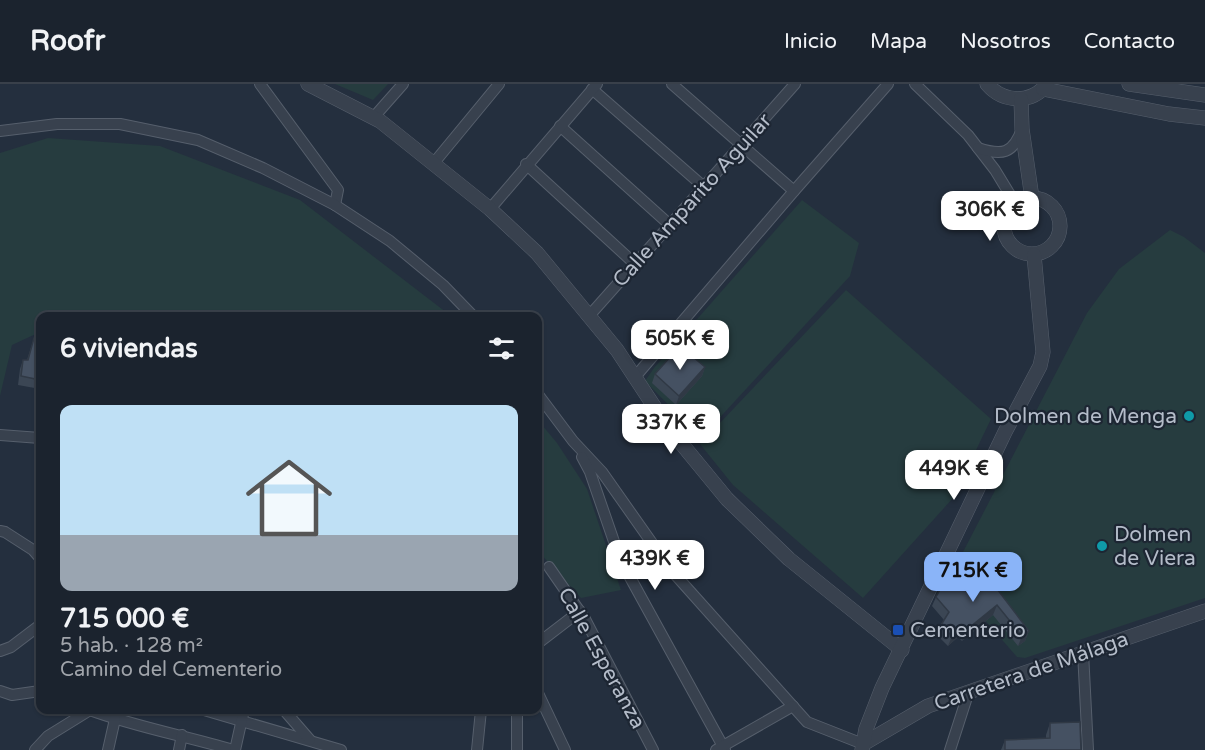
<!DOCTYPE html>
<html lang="es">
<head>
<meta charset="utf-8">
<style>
  :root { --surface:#1b232e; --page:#242b36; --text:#f1f3f6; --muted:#a0a4aa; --line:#39404a; --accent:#8ab4f8 }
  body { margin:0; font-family:"Varela Round",sans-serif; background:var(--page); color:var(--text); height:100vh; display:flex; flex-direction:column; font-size:22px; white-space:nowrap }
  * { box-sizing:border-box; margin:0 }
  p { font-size:20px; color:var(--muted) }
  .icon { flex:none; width:33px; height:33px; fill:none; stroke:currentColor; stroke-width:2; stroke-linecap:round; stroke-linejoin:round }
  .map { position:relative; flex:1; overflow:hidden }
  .details { position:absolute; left:36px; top:228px; width:506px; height:402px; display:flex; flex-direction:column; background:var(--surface); border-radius:12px; box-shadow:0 2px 4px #0004,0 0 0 2px var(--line) }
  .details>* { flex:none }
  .price { position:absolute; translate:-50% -51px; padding:0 14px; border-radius:12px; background:#fff; color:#222; font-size:20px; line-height:39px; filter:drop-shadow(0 2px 3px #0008) }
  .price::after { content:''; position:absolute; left:50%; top:36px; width:18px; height:14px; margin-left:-9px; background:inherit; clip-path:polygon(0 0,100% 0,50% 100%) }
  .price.active { background:var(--accent); color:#111 }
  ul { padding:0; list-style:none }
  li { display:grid; align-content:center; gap:12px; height:318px; padding:0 24px }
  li+li { border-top:2px solid var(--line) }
  li span { display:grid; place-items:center; height:186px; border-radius:12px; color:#555 }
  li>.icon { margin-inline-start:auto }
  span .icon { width:108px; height:108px; fill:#fffc; stroke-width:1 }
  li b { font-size:26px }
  h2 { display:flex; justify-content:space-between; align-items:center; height:72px; padding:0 24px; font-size:26px }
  header { display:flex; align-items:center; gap:36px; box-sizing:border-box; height:84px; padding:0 30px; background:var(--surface); border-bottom:2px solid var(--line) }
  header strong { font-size:28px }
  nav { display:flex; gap:33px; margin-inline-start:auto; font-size:21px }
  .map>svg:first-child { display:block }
  .green { fill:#263c3f }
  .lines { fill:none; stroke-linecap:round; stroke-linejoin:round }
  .minor-casing { stroke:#565f6c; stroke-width:12 }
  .tertiary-casing { stroke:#565f6c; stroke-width:15 }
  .minor { stroke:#38414e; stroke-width:10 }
  .tertiary { stroke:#38414e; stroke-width:14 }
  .wall { fill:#3b4654 }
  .shaded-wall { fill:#303945 }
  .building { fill:#455162; stroke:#303945; stroke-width:1.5 }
  .culture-dot { fill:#0f9aa8; stroke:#1d2633; stroke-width:2 }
  .transit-dot { fill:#1a4fb4; stroke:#1d2633; stroke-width:2 }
  .labels { text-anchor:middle; stroke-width:4.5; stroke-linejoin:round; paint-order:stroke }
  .street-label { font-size:21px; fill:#b4bcc9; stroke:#1d2633 }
  .poi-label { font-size:21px; fill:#b4bcc9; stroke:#1d2633; text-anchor:start }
</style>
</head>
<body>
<header>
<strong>Roofr</strong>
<nav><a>Inicio</a><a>Mapa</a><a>Nosotros</a><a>Contacto</a></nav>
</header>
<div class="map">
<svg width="1205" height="666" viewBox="0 0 1205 666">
  <rect width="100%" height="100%" fill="#242f3e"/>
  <!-- green -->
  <g class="green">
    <path d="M335 0H388L373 16Z"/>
    <path d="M48 54 160 62 300 116 451 232H40V248L12 261 0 312V69Z"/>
    <path d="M802 116 859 159 850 192 701 354 645 297 654 284Z"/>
    <path d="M1170 146 1184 153 1205 169V514L1025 574 1017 573 949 495 1087 229 1119 185Z"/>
    <path d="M846 206 991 335 953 414 863 514 733 401 700 360Z"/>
    <path d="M537 335 557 359 587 405 621 506 581 514 537 466Z"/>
  </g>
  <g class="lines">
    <!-- minor casing -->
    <g class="minor-casing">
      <g id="minor">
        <path d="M260 0 338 106 335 121"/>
        <path d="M672 0 794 107"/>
        <path d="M915 0 968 51 995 86 1015 119"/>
        <path d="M592 5 704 103"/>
        <path d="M373 34 403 0"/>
        <path d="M560 42 670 141"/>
        <path d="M0 47 57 40H120L198 56 263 84 335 121 390 157 443 201 473 232"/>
        <path d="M978 64C1002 72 1013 70 1022 45"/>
        <path d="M433 80 499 0"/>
        <path d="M526 80 635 180"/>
        <path d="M490 125 597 0"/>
        <path d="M589 232 795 0"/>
        <path d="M635 293 794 107 888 0"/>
        <path d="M537 309 573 357 602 388 671 486 807 638 863 660"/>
        <path d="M0 351 40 354"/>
        <path d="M582 373 590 388 620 475 725 666"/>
        <path d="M0 447 5 448 33 466 40 474"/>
        <path d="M549 483 585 535 653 666"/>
        <path d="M537 560 580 527"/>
        <path d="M0 567 11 563 40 541"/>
        <path d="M1083 568 1088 666"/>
        <path d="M0 607 12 611 40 607"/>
        <path d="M537 607 565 666"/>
        <path d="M90 626C136 643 186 652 233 666"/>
        <path d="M204 626 341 666"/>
        <path d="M284 626 310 656"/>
        <path d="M517 626V666"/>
        <path d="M35 666 48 652 90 626"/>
        <path d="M108 666 115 635"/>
        <path d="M179 666 182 651"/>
        <path d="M235 666 244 626"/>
        <path d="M477 666 481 626"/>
        <path d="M716 666 793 622"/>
        <path d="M950 666 969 607"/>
      </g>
    </g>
    <!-- tertiary casing -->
    <g class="tertiary-casing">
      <g id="tertiary">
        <path d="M308 0 380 37 490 125 537 169 617 266 667 342 727 415 789 475 902 566"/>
        <path d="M987 0C1003 19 1032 20 1047 0"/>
        <path d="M1129 0 1205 11"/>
        <path d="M1043 5 1169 30 1205 34"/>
        <path d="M1021 15 1022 45 1032 114"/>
        <circle cx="1032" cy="142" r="28"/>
        <path d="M863 660 928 622 1205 527"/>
        <path d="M862 666 866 645 882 604 1005 348 1040 282 1043 268 1034 171"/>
      </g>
    </g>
    <!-- minor -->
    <use href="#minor" class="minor"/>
    <!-- tertiary -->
    <use href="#tertiary" class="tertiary"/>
  </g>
  <!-- wall -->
  <g class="wall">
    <path d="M34 254H40V305L18 301 20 285 23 276H27Z"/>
    <path d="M705 283 702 292 676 321 652 299 655 290Z"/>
    <path d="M989 499 1029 547 1025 557 1018 562 993 531 962 557 958 553 948 562 937 551 941 541 944 536 932 522 936 513 963 501Z"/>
    <path d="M1050 639 1081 666H1001L1005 656 1046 655V651Z"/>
  </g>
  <!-- shaded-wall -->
  <g class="shaded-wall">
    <path d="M705 283 702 292 676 321 679 312Z"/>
    <path d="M997 521 993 531 962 557 965 547Z"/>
    <path d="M962 543 958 553 948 562 952 552Z"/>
    <path d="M1029 547 1025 557 1018 562 1022 552Z"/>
  </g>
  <!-- building -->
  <g class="building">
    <path d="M34 254H40V296L21 292 23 276H28Z"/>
    <path d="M680 262 705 283 679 312 655 290Z"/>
    <path d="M951 486 963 501 980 487 989 499 991 497 1029 547 1022 552 997 521 965 547 962 543 952 552 941 541 949 528 936 513Z"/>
    <path d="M1080 638 1081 666H1005V656L1050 654V639Z"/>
  </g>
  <!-- markers -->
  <g class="culture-dot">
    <circle cx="1189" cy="332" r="6"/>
    <circle cx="1102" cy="462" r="6"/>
  </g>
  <rect class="transit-dot" x="892" y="540" width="12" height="12" rx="3"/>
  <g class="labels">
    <!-- street labels -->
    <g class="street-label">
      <text transform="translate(692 116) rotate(-48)" y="7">Calle Amparito Aguilar</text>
      <text transform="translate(602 574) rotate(61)" y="7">Calle Esperanza</text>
      <text transform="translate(1031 587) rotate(-19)" y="7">Carretera de Málaga</text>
    </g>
    <!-- poi labels -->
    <g class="poi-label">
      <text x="1177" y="339" text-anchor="end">Dolmen de Menga</text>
      <text x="1114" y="457">Dolmen<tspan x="1114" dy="24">de Viera</tspan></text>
      <text x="910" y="553">Cementerio</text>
    </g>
  </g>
</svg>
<b class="price" style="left:990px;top:158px">306K €</b>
<b class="price" style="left:680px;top:287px">505K €</b>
<b class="price" style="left:671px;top:371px">337K €</b>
<b class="price" style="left:954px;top:417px">449K €</b>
<b class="price" style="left:655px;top:507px">439K €</b>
<b class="price active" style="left:973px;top:519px">715K €</b>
<section class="details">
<h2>6 viviendas<svg class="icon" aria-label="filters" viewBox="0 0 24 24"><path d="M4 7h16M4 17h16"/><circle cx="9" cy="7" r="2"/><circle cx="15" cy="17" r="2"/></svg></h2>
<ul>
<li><span style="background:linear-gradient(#bfe0f5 70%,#9aa5b1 0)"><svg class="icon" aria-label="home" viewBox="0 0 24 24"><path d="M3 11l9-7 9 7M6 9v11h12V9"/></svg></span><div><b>715 000 €</b><p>5 hab. · 128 m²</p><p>Camino del Cementerio</p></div></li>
</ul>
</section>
</div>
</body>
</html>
